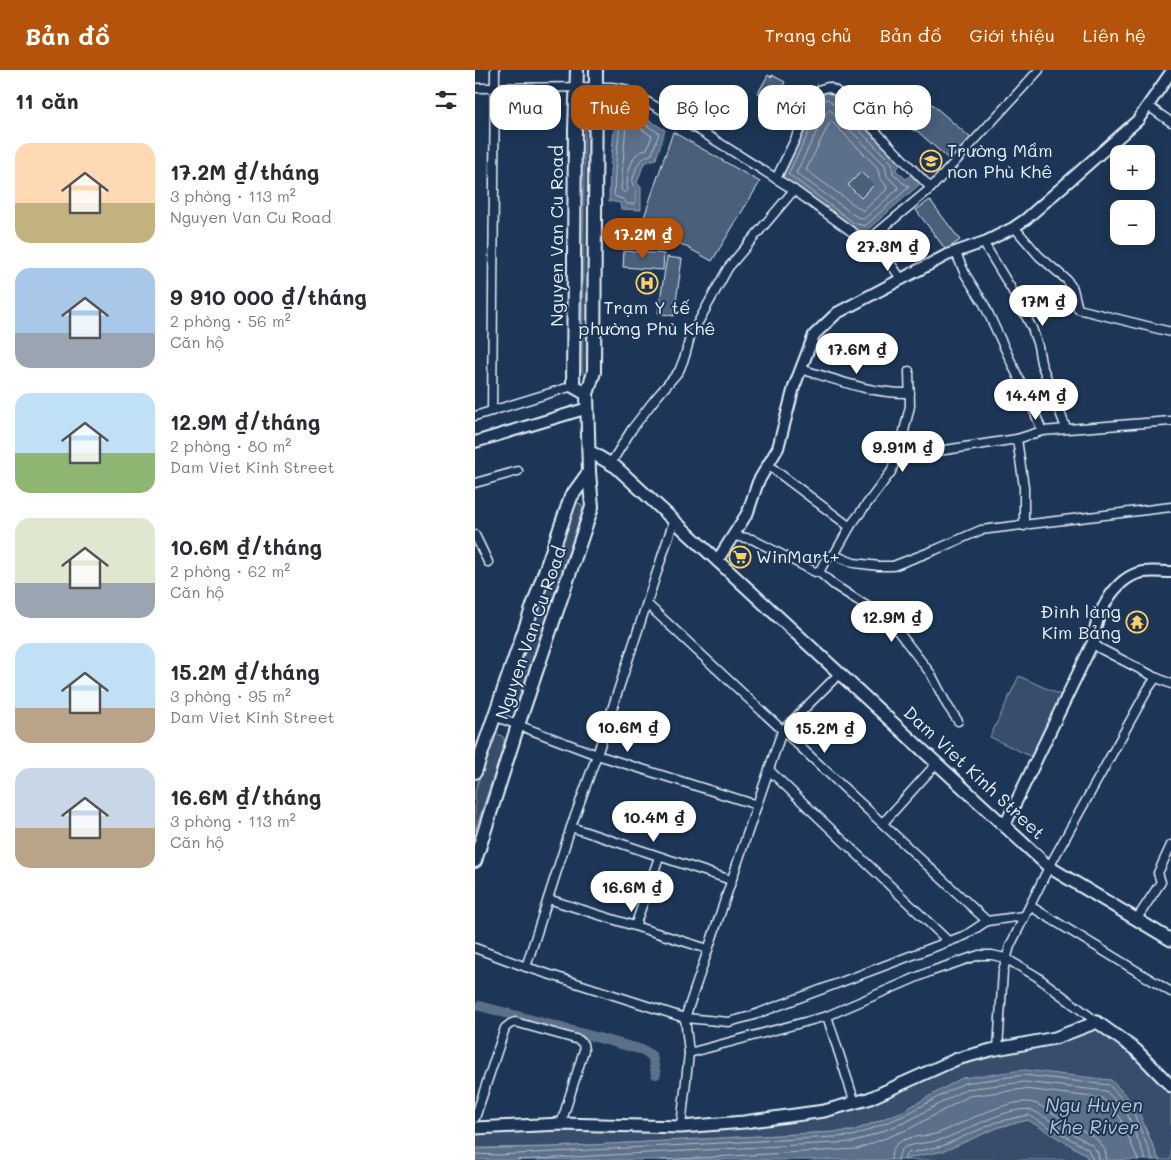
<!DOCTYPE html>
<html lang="vi">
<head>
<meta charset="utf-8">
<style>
  :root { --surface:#fff; --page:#f7f7f7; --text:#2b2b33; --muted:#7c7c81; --accent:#b45309 }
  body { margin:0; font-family:Mali,sans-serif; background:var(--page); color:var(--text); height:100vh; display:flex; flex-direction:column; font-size:19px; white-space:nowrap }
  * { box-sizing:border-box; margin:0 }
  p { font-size:16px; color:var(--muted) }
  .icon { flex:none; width:28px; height:28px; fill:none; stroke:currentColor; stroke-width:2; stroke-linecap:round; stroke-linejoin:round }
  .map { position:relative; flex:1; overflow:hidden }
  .details { display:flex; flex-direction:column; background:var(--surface); width:475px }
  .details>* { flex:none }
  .banner { position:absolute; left:15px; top:15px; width:475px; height:45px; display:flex; gap:10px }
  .tools { position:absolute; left:635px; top:75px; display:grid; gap:10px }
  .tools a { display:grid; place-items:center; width:45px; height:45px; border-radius:10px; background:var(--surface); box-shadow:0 2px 12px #0003; font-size:25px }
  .price { position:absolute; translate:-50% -42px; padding:0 11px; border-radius:18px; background:#fff; color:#222; font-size:16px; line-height:32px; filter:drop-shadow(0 1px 2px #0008) }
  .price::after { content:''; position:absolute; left:50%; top:30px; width:15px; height:11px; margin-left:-8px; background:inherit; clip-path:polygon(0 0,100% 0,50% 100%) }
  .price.active { background:var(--accent); color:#fff }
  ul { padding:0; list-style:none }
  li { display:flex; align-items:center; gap:15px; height:125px; padding:0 15px }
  li span { display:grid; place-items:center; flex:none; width:140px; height:100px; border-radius:15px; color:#555 }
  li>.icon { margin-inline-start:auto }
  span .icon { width:60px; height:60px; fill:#fffc; stroke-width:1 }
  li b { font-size:21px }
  h2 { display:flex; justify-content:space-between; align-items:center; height:60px; padding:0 15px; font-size:21px }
  .chip { padding:0 18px; border-radius:15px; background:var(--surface); box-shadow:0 2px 12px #0003; font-size:18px; line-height:45px }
  .chip.active { background:var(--accent); color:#fff }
  header { display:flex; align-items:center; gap:30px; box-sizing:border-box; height:70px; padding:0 25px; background:var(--accent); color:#fff }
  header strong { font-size:24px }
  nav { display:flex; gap:28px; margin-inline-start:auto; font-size:18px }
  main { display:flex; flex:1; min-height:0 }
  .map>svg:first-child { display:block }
  .green { fill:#374d6c; stroke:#909fb2 }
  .water { fill:#5d7089; stroke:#95a4b5 }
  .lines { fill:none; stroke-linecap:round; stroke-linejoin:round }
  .shore { stroke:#b0bdcc; stroke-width:1 }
  .canal { stroke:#5d7089; stroke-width:10 }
  .building { fill:#495e7a; stroke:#e8f1f8 }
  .minor-casing { stroke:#e8f1f8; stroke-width:11 }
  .tertiary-casing { stroke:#e8f1f8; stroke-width:14 }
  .secondary-casing { stroke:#e8f1f8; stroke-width:15 }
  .primary-casing { stroke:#e8f1f8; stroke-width:16 }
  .minor { stroke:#1d3557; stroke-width:8 }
  .tertiary { stroke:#1d3557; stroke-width:10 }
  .secondary { stroke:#1d3557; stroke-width:11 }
  .primary { stroke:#1d3557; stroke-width:12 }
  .labels { text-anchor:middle; stroke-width:4; stroke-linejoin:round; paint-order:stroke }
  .poi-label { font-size:18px; fill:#e8f1f8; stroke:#1d3557; text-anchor:start }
  .street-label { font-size:18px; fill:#e8f1f8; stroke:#1d3557 }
  .water-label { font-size:19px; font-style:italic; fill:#b7c4d1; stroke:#1d3557 }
</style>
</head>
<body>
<header>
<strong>Bản đồ</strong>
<nav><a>Trang chủ</a><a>Bản đồ</a><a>Giới thiệu</a><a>Liên hệ</a></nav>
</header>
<main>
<section class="details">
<h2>11 căn<svg class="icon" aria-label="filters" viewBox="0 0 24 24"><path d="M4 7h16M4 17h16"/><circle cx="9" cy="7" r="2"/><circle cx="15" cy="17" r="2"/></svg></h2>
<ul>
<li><span style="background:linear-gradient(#ffd9b3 60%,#c2b280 0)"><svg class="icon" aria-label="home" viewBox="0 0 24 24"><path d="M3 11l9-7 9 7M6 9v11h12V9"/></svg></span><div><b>17.2M ₫/tháng</b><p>3 phòng · 113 m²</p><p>Nguyen Van Cu Road</p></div></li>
<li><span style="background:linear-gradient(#a9c7e8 65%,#9aa5b1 0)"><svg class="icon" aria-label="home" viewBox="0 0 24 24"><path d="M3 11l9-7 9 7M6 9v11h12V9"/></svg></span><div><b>9 910 000 ₫/tháng</b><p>2 phòng · 56 m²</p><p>Căn hộ</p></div></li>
<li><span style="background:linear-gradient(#bfe0f5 60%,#8fb573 0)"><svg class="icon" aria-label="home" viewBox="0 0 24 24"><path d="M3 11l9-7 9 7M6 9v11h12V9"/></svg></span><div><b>12.9M ₫/tháng</b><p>2 phòng · 80 m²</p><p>Dam Viet Kinh Street</p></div></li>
<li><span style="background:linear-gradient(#dfe7d0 65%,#9aa5b1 0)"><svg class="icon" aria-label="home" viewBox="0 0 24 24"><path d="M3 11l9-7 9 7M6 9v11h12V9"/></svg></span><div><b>10.6M ₫/tháng</b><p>2 phòng · 62 m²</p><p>Căn hộ</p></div></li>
<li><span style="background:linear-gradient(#bfe0f5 65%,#b9a48a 0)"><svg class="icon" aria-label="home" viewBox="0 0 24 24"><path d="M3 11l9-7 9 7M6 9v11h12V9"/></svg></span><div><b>15.2M ₫/tháng</b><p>3 phòng · 95 m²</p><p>Dam Viet Kinh Street</p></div></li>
<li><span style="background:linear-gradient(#c9d6e8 60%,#b9a48a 0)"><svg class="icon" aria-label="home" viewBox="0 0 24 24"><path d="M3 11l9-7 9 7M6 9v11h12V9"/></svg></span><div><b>16.6M ₫/tháng</b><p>3 phòng · 113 m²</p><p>Căn hộ</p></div></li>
</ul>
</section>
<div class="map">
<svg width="696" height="1090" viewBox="0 0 696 1090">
  <rect width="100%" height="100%" fill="#1d3557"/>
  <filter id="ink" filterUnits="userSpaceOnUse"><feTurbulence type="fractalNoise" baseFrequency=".02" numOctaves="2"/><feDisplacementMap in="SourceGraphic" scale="10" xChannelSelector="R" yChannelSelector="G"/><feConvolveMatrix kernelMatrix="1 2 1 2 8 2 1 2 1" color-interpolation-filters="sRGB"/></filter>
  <g filter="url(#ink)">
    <!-- green -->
    <g class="green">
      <path d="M112 26 113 29V46L112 300 111 303 109 304 107 302V271L110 28Z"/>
      <path d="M100 432 106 434 108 438 44 630 42 633H36L32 628Z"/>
      <path d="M544 606 588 626 559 688 515 667Z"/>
      <path d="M22 664 27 666 29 668V675L0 761V721L19 666Z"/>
      <path d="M622 952 696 1016V1090H684L661 1036 426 1042 378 1061 79 1077 0 1078V1058L206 1057 349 1041 482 989Z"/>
      <path d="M553 1050 610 1084 614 1090H432L433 1088 469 1081 524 1057Z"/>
    </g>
    <!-- water -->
    <g class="water">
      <path d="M350 23H355L426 94 421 100 431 109 436 105 444 115 391 161 377 158 309 108 307 103 347 24Z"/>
      <path d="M149 34 190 60 181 89 169 93 162 113 166 117V140L146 139 145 133 134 131 135 101 141 40Z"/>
      <path d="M549 1000 636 1010 661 1036 684 1090H614L610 1084 553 1050 524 1057 469 1081 433 1088 432 1090H0V1079L79 1077 378 1061 426 1042 487 1008Z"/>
    </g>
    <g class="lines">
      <!-- shore -->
      <g class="shore">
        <path d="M353 29 417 93 418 103 428 113 434 116 433 118 390 156 379 153 313 104 350 30Z"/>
        <path d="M355 40 410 95 412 106 423 117 422 120 389 149 382 147 321 103 352 41Z"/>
        <path d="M148 41 184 63 177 84C161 91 162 96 157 112L161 120V132L159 134H152L148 129 141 127 139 125 140 101 146 44Z"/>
        <path d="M154 51 177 66 172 79C168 81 164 82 161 85 155 92 150 112 153 120L150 123 146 120 151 53Z"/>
        <path d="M357 52 402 97 405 108 412 117 411 120 388 141 331 100 354 54Z"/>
        <path d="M0 1084 23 1085 378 1066 428 1046 489 1013 549 1005 634 1015 657 1039 678 1090"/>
        <path d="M42 1090 379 1072 431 1052 491 1019 549 1012 631 1021 652 1043 671 1090"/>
        <path d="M186 1090 382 1079 434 1059 494 1026 549 1019 627 1028 645 1047 663 1090"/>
        <path d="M416 1090C416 1083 418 1077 423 1073 434 1065 452 1067 464 1063 488 1054 538 1024 562 1034L622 1069 630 1080 632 1090"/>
        <path d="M423 1090C424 1085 425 1080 430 1077 441 1073 454 1073 465 1070 487 1064 538 1032 559 1041L617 1075 623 1083 624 1090"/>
        <path d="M430 1090V1086L434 1083 467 1076 522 1052 553 1045 613 1079 618 1090"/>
      </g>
      <!-- canal -->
      <path class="canal" d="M5 936 168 980 177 986 181 1004"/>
    </g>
    <!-- building -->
    <g class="building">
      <path d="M293 5 296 7 297 5 310 12 308 16 311 17 300 34 283 23Z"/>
      <path d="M451 29 497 69 477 92 441 60 439 61 430 53Z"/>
      <path d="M198 62 285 112 237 191 167 153Z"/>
      <path d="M386 102 399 115 386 128 373 115Z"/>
      <path d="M455 130 485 170 471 180 441 140Z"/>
      <path d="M149 181 189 184 188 200 148 197Z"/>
      <path d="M192 187 207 189 199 246 183 243Z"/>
    </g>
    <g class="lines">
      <!-- minor casing -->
      <g class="minor-casing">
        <g id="minor">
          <path d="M0 18 137 17 149 19 227 62 319 120 402 180 412 188 426 209"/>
          <path d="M673 36 696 52"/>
          <path d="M301 109 341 26 346 19 353 17 361 21 456 118"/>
          <path d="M539 157 564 186 592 210 598 219 603 239 696 262"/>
          <path d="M508 172 537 220 557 258 563 276 566 293 591 358"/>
          <path d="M390 173 456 118 564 0"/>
          <path d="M481 183 490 204 509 234 560 343 567 361"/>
          <path d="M326 299C362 310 397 324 435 323"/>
          <path d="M17 341 20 0"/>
          <path d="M0 346 98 316"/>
          <path d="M542 369 549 417V456"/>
          <path d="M426 374 453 380H470L542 369 567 361 696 351"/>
          <path d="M136 393 157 359 180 329 204 301 210 286 215 267 253 198 319 120"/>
          <path d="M293 395 375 457"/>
          <path d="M0 413 43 401"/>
          <path d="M0 465 13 492"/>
          <path d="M259 466 277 469 340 502H344L350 491 355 486 359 485 379 493 404 496H418L460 480 506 460 696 437"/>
          <path d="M359 485 376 455 416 402 426 374 435 336 434 301"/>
          <path d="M344 502 359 515 415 551 456 604 472 635 483 651"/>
          <path d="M172 534 512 851"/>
          <path d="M365 603 307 661 210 948 214 983 352 946 454 902 504 885H517L530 888 561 906 622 952"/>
          <path d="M680 607 696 614"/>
          <path d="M19 646 122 685 282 735"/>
          <path d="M294 700 473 871"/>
          <path d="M408 753 462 693"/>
          <path d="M96 757 256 810"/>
          <path d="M73 829 233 879"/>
          <path d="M555 836 696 922"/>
          <path d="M661 850 686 812 683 803 696 775"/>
          <path d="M160 856 184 787"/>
          <path d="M0 878 51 897 210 948 254 952 276 946 491 865 512 851 549 846"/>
          <path d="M51 897 96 757 122 685 199 450"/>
          <path d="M352 946 380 1033"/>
          <path d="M523 979 528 901 535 876 574 797 673 619 680 609V607L624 578 618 572"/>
          <path d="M0 1048 30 958 35 954 40 952 104 970 108 974 109 980 86 1054"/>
          <path d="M206 1057 214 983"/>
        </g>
      </g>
      <!-- tertiary casing -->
      <g class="tertiary-casing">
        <g id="tertiary">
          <path d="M0 372 113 338"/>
          <path d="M242 491 273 442 283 412 303 378 319 317 339 265 362 243 472 185 512 171 538 158 551 149 663 50 696 2"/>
          <path d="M530 755 618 572C620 546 639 507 668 502 677 501 687 502 696 502"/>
        </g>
      </g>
      <!-- secondary casing -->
      <g class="secondary-casing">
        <g id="secondary">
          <path d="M114 381 141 397 574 797 696 870"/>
          <path d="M0 1058 86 1054 206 1057 269 1052 349 1041 393 1029 482 989 516 980 580 968 622 952 661 980 696 1016"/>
        </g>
      </g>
      <!-- primary casing -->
      <g class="primary-casing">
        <g id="primary">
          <path d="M102 0 100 59 98 316 112 324"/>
          <path d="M0 702 96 427 114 402"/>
          <path d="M0 791 43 655 117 437 114 402 112 324 119 302 121 0"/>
        </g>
      </g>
      <!-- minor -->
      <use href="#minor" class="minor"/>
      <!-- tertiary -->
      <use href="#tertiary" class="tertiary"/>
      <!-- secondary -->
      <use href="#secondary" class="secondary"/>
      <!-- primary -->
      <use href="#primary" class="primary"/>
    </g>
  </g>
  <!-- icons -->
  <defs>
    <g id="school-ring" transform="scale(1.125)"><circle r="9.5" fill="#1d3557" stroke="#ffd166" stroke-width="1.5"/><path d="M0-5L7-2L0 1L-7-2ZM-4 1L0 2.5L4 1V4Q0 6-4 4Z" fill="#ffd166"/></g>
    <g id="hospital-ring" transform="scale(1.125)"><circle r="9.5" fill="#1d3557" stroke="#ffd166" stroke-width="1.5"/><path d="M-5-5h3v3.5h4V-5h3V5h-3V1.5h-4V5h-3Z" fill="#ffd166"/></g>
    <g id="supermarket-ring" transform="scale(1.125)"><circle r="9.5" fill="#1d3557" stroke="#ffd166" stroke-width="1.5"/><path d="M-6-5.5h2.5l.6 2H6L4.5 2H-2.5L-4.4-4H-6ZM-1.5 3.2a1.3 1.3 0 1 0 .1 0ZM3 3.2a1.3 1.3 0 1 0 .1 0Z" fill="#ffd166"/></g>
    <g id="temple-ring" transform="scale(1.125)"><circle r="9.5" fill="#1d3557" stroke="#ffd166" stroke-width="1.5"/><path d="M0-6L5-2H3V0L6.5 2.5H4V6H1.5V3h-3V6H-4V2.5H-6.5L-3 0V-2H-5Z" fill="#ffd166"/></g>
  </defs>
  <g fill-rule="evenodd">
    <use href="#school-ring" x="456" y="91"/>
    <use href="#hospital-ring" x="172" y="213"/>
    <use href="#supermarket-ring" x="265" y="487"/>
    <use href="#temple-ring" x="662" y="552"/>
  </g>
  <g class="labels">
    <!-- poi labels -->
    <g class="poi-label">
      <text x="472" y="87">Trường Mầm<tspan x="472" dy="21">non Phù Khê</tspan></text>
      <text x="172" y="244" text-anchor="middle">Trạm Y tế<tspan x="172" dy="21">phường Phù Khê</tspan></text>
      <text x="281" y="493">WinMart+</text>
      <text x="646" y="548" text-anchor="end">Đình làng<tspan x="646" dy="21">Kim Bảng</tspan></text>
    </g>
    <!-- street labels -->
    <g class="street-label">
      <text transform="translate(82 166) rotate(-90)" y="6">Nguyen Van Cu Road</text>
      <text transform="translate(56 563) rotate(-71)" y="6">Nguyen Van Cu Road</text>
      <text transform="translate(499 703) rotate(43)" y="6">Dam Viet Kinh Street</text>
    </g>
    <!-- water labels -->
    <g class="water-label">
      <text x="619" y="1042">Ngu Huyen<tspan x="619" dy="22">Khe River</tspan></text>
    </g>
  </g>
</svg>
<div class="tools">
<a>+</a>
<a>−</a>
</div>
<b class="price active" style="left:168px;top:190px">17.2M ₫</b>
<b class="price" style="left:413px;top:202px">27.3M ₫</b>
<b class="price" style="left:568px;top:257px">17M ₫</b>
<b class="price" style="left:382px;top:305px">17.6M ₫</b>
<b class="price" style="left:561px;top:351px">14.4M ₫</b>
<b class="price" style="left:428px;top:403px">9.91M ₫</b>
<b class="price" style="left:417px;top:573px">12.9M ₫</b>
<b class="price" style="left:153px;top:683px">10.6M ₫</b>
<b class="price" style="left:350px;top:684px">15.2M ₫</b>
<b class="price" style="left:179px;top:773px">10.4M ₫</b>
<b class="price" style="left:157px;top:843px">16.6M ₫</b>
<div class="banner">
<a class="chip">Mua</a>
<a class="chip active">Thuê</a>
<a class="chip">Bộ lọc</a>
<a class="chip">Mới</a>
<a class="chip">Căn hộ</a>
</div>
</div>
</main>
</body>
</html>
